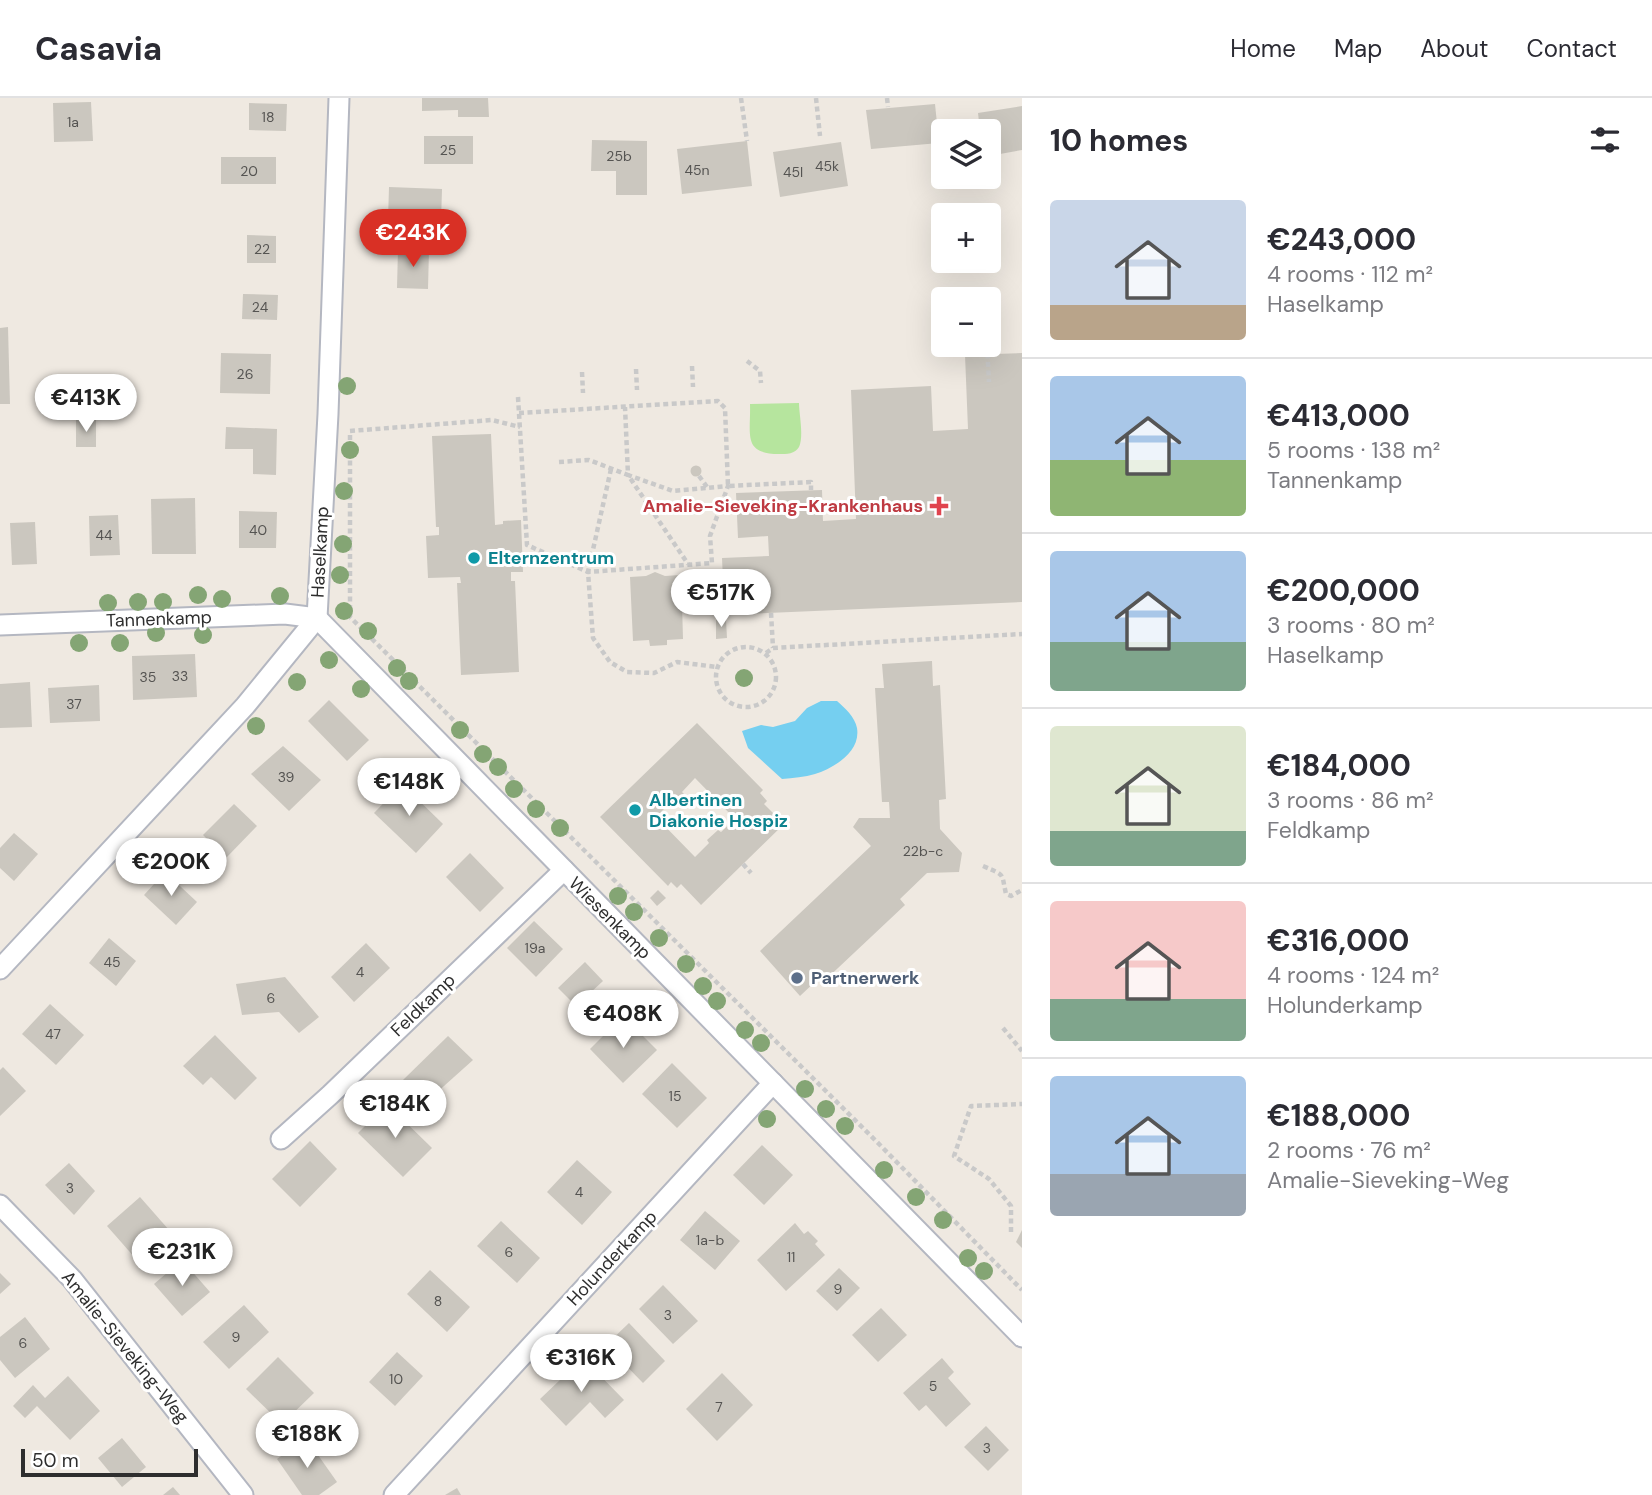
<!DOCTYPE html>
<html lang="en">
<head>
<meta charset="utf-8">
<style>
  :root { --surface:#fff; --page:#f2f2f3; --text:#2b2b33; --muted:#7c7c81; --line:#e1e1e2; --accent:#d93025 }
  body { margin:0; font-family:"DM Sans",sans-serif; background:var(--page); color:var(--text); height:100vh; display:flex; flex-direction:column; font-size:26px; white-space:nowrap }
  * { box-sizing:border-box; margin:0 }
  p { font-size:23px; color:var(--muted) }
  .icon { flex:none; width:38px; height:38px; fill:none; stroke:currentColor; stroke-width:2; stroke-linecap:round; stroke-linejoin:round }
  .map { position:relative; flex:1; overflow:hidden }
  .panel { display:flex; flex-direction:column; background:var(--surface); width:630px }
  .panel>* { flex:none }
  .fabs { position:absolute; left:931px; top:21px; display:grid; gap:14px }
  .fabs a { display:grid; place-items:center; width:70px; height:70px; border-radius:7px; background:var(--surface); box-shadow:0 7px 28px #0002; font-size:35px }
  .scale { position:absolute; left:21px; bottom:18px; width:177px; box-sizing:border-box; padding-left:7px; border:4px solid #2e2e2e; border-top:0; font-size:19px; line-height:24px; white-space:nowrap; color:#2e2e2e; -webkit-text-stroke:5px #fff; paint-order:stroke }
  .price { position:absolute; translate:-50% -60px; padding:0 16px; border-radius:24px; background:#fff; color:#222; font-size:23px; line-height:46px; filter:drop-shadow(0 2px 4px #0008) }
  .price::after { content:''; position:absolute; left:50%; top:42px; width:21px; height:16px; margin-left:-10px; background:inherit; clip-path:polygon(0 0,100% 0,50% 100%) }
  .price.selected { background:var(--accent); color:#fff }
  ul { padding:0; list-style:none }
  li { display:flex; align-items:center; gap:21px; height:175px; padding:0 28px }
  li+li { border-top:2px solid var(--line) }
  li span { display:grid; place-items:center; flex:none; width:196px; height:140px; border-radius:7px; color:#555 }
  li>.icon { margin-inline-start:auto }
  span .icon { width:84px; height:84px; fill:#fffc; stroke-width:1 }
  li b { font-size:30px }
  h2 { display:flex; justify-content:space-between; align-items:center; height:84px; padding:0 28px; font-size:30px }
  header { display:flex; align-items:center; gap:42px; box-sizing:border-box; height:98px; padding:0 35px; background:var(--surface); border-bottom:2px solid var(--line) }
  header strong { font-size:33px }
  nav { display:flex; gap:38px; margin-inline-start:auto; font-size:24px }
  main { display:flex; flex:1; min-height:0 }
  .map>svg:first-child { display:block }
  .green { fill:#b6e59e }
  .water { fill:#75cff0 }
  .building { fill:#cbc7bf; fill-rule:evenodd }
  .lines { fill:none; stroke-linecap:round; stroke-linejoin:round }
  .street-casing { stroke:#b4b7c1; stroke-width:23 }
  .path { stroke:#c9c9c9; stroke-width:4.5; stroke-dasharray:5 3.5; stroke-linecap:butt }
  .street { stroke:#fff; stroke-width:19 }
  .tree { fill:#84a574 }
  .health-dot { fill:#e0444e; stroke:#fff; stroke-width:2.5 }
  .culture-dot { fill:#0f9aa8; stroke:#fff; stroke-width:2.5 }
  .service-dot { fill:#5c6f8a; stroke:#fff; stroke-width:2.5 }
  .labels { text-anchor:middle; stroke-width:6; stroke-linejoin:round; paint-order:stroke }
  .number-label { font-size:14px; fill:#555452 }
  .health-label { font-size:18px; font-weight:bold; fill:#be3a42; stroke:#fff; text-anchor:end }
  .street-label { font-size:18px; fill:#2e2e2e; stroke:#fff }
  .culture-label { font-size:18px; font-weight:bold; fill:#0d838f; stroke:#fff; text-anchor:start }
  .service-label { font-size:18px; font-weight:bold; fill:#4e5e75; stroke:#fff; text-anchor:start }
</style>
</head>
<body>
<header>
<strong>Casavia</strong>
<nav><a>Home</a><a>Map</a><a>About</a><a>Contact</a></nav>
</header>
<main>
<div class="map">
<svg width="1022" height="1397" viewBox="0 0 1022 1397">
  <rect width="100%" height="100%" fill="#efe9e1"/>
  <!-- green -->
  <path class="green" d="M799 305C799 316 804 338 799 349 795 356 787 356 779 356 742 356 751 336 750 306Z"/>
  <!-- water -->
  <path class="water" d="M821 603H837C845 610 855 619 857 630 861 654 834 670 815 676 805 679 793 680 782 681L748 650 742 633 761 627 773 629 795 623 807 610Z"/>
  <!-- building -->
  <g class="building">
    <path d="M422 0H488L489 19H458V12L422 13Z"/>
    <path d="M91 4 93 43 54 44 53 5Z"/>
    <path d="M249 5 287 6 286 33 249 32Z"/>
    <path d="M935 6 939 45 871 51 866 12Z"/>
    <path d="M1022 8V52L989 58V33H980L978 15Z"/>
    <rect x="424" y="38" width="49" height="28"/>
    <path d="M592 42 647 43V97H616V73H591Z"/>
    <path d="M747 43 752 88 682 96 677 51Z"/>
    <path d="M841 44 848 88 780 99 773 54Z"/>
    <rect x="221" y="59" width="55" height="27"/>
    <path d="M389 89 442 91 441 123 388 121Z"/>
    <path d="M247 137 276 138V165H247Z"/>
    <path d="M398 151 429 152 428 191 397 190Z"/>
    <path d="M243 196 278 197 277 222 242 221Z"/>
    <path d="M8 229 10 306H0V230Z"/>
    <path d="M221 255 271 256 270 296 220 295Z"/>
    <path d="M1022 255V504L724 517V505L682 506 683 541 667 542V547L650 548 649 542 633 543 630 479 646 478 655 474 665 478 680 477 681 484 723 482 722 460 769 458 768 438 738 440 736 395 822 392 823 423 856 421 851 292 931 288 933 333 968 331 965 257Z"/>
    <rect x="76" y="322" width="20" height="27"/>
    <path d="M226 329 277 331 276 377 253 376V351H225Z"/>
    <path d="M491 336 495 427 503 426V423L521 422 523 474H511V483H515L519 574 461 577 457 485H461L460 479 428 480 426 438 439 437V429H436L432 338Z"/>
    <circle cx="696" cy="373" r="5.5"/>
    <path d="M195 400 196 456H152L151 401Z"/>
    <path d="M239 413 277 414 276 450H239Z"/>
    <path d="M118 417 120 457 90 458 89 418Z"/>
    <path d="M35 424 37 466 12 467 10 425Z"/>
    <path d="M716 522H726L727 540 716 541Z"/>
    <path d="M195 556 197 599 133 602 132 558Z"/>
    <path d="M932 563 933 588 940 587 946 701 939 702 940 731 962 755 959 774 927 775 900 801 905 807 821 886 817 882 800 898 760 853 871 748 853 729 859 720H890L889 704H882L875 590H884L882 566Z"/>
    <path d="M30 584 32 629 0 630V586Z"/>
    <path d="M99 587 100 623 50 625 48 590Z"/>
    <path d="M329 602 369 642 347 663 308 623Z"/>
    <path d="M697 625 763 692 760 695 767 703 764 706 784 726 701 807 681 786 677 790 671 784 668 788 600 719ZM695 680 735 721 721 734 718 732 707 742 709 745 695 759 656 719 672 703 674 705 684 696 682 694Z"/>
    <path d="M283 648 321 682 289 713 251 676Z"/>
    <path d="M402 686 443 726 416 755 374 715Z"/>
    <path d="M234 706 257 728 226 760 203 737Z"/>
    <path d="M14 735 38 756 14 783 0 770V750Z"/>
    <path d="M470 755 504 790 480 814 446 779Z"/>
    <path d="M165 774 197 804 176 827 144 797Z"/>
    <path d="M658 792 666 800 657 808 650 800Z"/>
    <path d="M534 823 563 851 536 879 507 850Z"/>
    <path d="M109 840 136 863 116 888 89 865Z"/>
    <path d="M366 845 390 870 354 904 331 879Z"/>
    <path d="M585 864 603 883 576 908 558 890Z"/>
    <path d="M285 879 319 919 299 935 279 914 242 917 236 886Z"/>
    <path d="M50 906 84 937 56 967 22 936Z"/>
    <path d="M623 918 657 952 623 985 590 951Z"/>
    <path d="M215 937 257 980 235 1002 211 979 203 987 183 968Z"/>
    <path d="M448 938 473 962 425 1005 403 982Z"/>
    <path d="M672 965 707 1000 677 1030 642 996Z"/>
    <path d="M3 969 26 993 0 1018V972Z"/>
    <path d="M387 1006 432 1050 403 1079 358 1035Z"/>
    <path d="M310 1043 337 1071 300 1109 272 1081Z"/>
    <path d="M762 1047 793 1077 764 1107 733 1077Z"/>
    <path d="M577 1062 612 1094 582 1127 547 1094Z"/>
    <path d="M69 1065 95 1093 74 1117 45 1087Z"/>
    <path d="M140 1099 169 1132 136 1161 107 1128Z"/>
    <path d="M705 1113 740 1143 715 1172 680 1142Z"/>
    <path d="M501 1123 540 1160 517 1185 477 1148Z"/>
    <path d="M795 1125 804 1136 808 1133 818 1143 815 1146 825 1157 786 1193 757 1162Z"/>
    <path d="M1022 1132V1150L1016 1144Z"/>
    <path d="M182 1162 210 1194 182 1218 154 1186Z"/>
    <path d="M839 1170 860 1190 837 1213 816 1193Z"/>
    <path d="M430 1172 470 1209 447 1234 407 1196Z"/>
    <path d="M0 1175 11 1186 0 1196Z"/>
    <path d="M663 1187 698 1223 673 1246 639 1211Z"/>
    <path d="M244 1207 269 1234 229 1271 203 1244Z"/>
    <path d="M881 1210 907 1237 878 1264 852 1237Z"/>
    <path d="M25 1219 50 1251 15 1280 0 1262V1239Z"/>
    <path d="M629 1225 665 1263 643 1285 606 1247Z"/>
    <path d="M397 1254 423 1278 395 1308 369 1284Z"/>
    <path d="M278 1259 314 1295 282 1326 246 1291Z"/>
    <path d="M583 1260 624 1302 605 1320 590 1304 566 1328 540 1301Z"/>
    <path d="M942 1260 954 1274 948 1280 971 1306 946 1329 926 1307 919 1313 903 1295Z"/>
    <path d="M722 1275 753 1307 717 1343 686 1311Z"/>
    <path d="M68 1278 100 1313 70 1342 37 1308 25 1320 13 1308 33 1287 45 1300Z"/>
    <path d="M986 1328 1009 1352 988 1373 964 1349Z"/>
    <path d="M122 1340 146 1369 122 1389 98 1360Z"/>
    <path d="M306 1340 337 1384 319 1397H302L277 1361Z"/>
    <path d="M173 1389 180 1397H163Z"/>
    <path d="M457 1390 461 1397H445Z"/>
  </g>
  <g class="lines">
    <!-- street casing -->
    <g class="street-casing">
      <g id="street">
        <path d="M317 520 1022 1239"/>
        <path d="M0 527 285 516 317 520"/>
        <path d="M0 871 245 608 317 520 328 316 339 0"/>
        <path d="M281 1041 330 997 564 772"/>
        <path d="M0 1107 72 1181 243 1397"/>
        <path d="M394 1397 773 985"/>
      </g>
    </g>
    <!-- path -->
    <g class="path">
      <path d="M741 0 747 43"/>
      <path d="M816 0 820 38"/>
      <path d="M887 0 888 9"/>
      <path d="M987 247 989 284"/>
      <path d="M747 263 760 273 761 285"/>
      <path d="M692 268 693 289"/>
      <path d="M636 271 637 292"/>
      <path d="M582 274 583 295"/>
      <path d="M518 299 527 447 588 474 712 465 710 438 728 388 673 393 628 377 625 309"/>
      <path d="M519 315 718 303 725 310 728 388 811 384V392"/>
      <path d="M350 333 492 322 520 329"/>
      <path d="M350 337V519L880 1047 1022 1192"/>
      <path d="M559 364 589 362 628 377 688 466"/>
      <path d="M611 371 588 474 593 540 610 564 627 574 654 575 677 564 717 569"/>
      <path d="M699 378 707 389"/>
      <path d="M771 515 773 550"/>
      <circle cx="746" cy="579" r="30"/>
      <path d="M766 555 773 550 1022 536"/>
      <path d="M743 766 751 775"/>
      <path d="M983 768C1006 778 1001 774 1006 796L1011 798 1022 792"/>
      <path d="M1003 930 1022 953"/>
      <path d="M1011 1134V1108L989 1081 954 1058 971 1008 1022 1006"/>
    </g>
    <!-- street -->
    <use href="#street" class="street"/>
  </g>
  <!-- trees -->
  <g class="tree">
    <circle cx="347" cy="288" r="9"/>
    <circle cx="350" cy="352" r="9"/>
    <circle cx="344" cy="393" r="9"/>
    <circle cx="343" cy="446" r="9"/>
    <circle cx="340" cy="477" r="9"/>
    <circle cx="198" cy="497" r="9"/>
    <circle cx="280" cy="498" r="9"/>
    <circle cx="222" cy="501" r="9"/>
    <circle cx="138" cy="504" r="9"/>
    <circle cx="163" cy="504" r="9"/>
    <circle cx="108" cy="505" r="9"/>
    <circle cx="344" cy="513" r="9"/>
    <circle cx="368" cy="533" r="9"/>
    <circle cx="156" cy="535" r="9"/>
    <circle cx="203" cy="537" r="9"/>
    <circle cx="79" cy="545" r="9"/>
    <circle cx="120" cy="545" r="9"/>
    <circle cx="329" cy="562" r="9"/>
    <circle cx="397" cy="570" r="9"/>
    <circle cx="744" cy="580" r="9"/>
    <circle cx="409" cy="583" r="9"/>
    <circle cx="297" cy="584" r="9"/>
    <circle cx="361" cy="591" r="9"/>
    <circle cx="256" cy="628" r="9"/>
    <circle cx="460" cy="632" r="9"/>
    <circle cx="483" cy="656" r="9"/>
    <circle cx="498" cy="669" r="9"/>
    <circle cx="514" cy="691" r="9"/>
    <circle cx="536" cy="711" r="9"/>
    <circle cx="560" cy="730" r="9"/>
    <circle cx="618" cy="798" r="9"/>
    <circle cx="634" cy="814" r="9"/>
    <circle cx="659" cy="840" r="9"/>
    <circle cx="686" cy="866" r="9"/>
    <circle cx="703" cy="888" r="9"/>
    <circle cx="717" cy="903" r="9"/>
    <circle cx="745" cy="932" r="9"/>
    <circle cx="761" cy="945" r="9"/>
    <circle cx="805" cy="991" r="9"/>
    <circle cx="826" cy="1011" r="9"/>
    <circle cx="767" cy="1021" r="9"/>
    <circle cx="845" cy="1028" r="9"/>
    <circle cx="884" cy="1072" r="9"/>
    <circle cx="916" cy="1099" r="9"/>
    <circle cx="943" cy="1122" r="9"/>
    <circle cx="968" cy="1160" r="9"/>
    <circle cx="984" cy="1173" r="9"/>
  </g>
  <!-- markers -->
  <path class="health-dot" d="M935.5 397.5h7v7h7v7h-7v7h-7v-7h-7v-7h7z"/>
  <g class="culture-dot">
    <circle cx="474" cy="460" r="7"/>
    <circle cx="635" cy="712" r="7"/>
  </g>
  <circle class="service-dot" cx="797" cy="880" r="7"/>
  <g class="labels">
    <!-- number labels -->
    <g class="number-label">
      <text x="268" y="24">18</text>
      <text x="73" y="29">1a</text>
      <text x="448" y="57">25</text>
      <text x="619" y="63">25b</text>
      <text x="827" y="73">45k</text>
      <text x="697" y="77">45n</text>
      <text x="249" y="78">20</text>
      <text x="793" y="79">45l</text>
      <text x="262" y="156">22</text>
      <text x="260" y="214">24</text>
      <text x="245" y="281">26</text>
      <text x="258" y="437">40</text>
      <text x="104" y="442">44</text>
      <text x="180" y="583">33</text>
      <text x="148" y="584">35</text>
      <text x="74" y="611">37</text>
      <text x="286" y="684">39</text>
      <text x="923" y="758">22b-c</text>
      <text x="535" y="855">19a</text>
      <text x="112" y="869">45</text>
      <text x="360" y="879">4</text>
      <text x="271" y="905">6</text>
      <text x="53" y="941">47</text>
      <text x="675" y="1003">15</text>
      <text x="70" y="1095">3</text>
      <text x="579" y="1099">4</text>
      <text x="710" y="1147">1a-b</text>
      <text x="509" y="1159">6</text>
      <text x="791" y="1164">11</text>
      <text x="838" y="1196">9</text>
      <text x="438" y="1208">8</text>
      <text x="668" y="1222">3</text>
      <text x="236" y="1244">9</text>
      <text x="23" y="1250">6</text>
      <text x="396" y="1286">10</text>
      <text x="933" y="1293">5</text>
      <text x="719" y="1314">7</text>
      <text x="987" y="1355">3</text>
    </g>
    <!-- health labels -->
    <g class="health-label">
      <text x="923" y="414">Amalie-Sieveking-Krankenhaus</text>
    </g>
    <!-- street labels -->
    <g class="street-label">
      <text transform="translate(320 454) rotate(-87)" y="6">Haselkamp</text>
      <text transform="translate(159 521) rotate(-2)" y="6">Tannenkamp</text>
      <text transform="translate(610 820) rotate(45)" y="6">Wiesenkamp</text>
      <text transform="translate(423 907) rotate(-44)" y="6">Feldkamp</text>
      <text transform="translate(612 1160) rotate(-47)" y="6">Holunderkamp</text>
      <text transform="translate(125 1249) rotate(51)" y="6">Amalie-Sieveking-Weg</text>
    </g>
    <!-- culture labels -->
    <g class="culture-label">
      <text x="488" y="466">Elternzentrum</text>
      <text x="649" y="708">Albertinen<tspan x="649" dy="21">Diakonie Hospiz</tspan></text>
    </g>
    <!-- service labels -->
    <g class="service-label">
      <text x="811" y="886">Partnerwerk</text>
    </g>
  </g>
</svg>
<div class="fabs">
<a><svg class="icon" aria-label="layers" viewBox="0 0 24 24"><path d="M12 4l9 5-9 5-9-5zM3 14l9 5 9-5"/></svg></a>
<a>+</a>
<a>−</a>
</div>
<div class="scale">50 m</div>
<b class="price selected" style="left:413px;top:171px">€243K</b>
<b class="price" style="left:86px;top:336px">€413K</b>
<b class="price" style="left:721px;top:531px">€517K</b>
<b class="price" style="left:409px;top:720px">€148K</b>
<b class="price" style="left:171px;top:800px">€200K</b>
<b class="price" style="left:623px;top:952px">€408K</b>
<b class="price" style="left:395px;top:1042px">€184K</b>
<b class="price" style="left:182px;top:1190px">€231K</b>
<b class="price" style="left:581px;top:1296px">€316K</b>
<b class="price" style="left:307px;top:1372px">€188K</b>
</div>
<section class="panel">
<h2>10 homes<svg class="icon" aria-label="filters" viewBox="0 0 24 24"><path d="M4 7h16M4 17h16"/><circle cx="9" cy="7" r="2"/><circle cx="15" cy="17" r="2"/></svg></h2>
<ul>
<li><span style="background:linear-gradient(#c9d6e8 75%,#b9a48a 0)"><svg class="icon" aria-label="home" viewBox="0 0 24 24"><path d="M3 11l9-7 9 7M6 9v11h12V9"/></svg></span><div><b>€243,000</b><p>4 rooms · 112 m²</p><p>Haselkamp</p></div></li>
<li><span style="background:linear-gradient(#a9c7e8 60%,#8fb573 0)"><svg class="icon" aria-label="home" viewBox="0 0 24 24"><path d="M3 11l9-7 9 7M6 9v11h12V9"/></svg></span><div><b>€413,000</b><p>5 rooms · 138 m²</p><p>Tannenkamp</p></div></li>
<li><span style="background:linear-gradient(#a9c7e8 65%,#7fa58c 0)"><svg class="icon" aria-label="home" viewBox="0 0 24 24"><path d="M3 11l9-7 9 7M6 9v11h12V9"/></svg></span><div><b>€200,000</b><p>3 rooms · 80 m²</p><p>Haselkamp</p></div></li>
<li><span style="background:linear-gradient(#dfe7d0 75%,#7fa58c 0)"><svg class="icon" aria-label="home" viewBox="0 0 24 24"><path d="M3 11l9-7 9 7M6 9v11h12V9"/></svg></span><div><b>€184,000</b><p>3 rooms · 86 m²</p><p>Feldkamp</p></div></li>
<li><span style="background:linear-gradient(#f6c9c9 70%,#7fa58c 0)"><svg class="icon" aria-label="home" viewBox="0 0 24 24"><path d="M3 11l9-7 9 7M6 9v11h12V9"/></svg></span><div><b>€316,000</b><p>4 rooms · 124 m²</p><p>Holunderkamp</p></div></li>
<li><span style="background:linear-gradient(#a9c7e8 70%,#9aa5b1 0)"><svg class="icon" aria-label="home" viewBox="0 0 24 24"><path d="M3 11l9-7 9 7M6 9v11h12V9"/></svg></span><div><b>€188,000</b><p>2 rooms · 76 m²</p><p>Amalie-Sieveking-Weg</p></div></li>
</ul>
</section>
</main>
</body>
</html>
